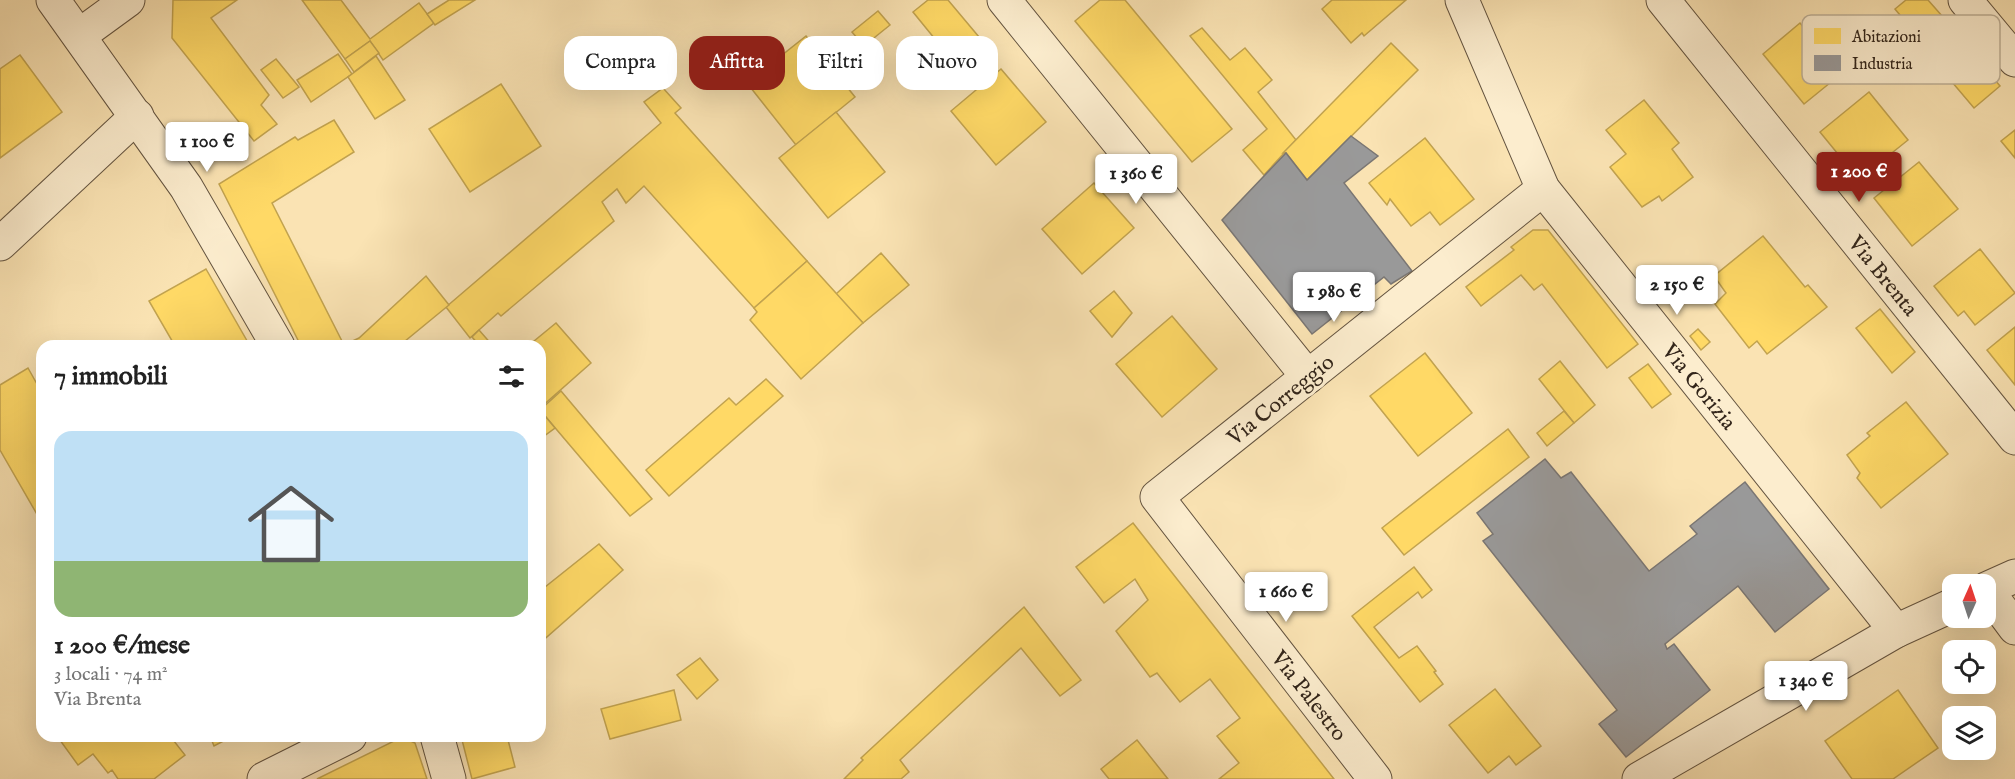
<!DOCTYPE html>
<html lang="it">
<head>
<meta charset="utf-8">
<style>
  :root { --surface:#fff; --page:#f2f2f2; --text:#222; --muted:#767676; --accent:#8f2418 }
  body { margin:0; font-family:"IM FELL English",serif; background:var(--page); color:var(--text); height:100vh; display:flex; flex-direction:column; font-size:22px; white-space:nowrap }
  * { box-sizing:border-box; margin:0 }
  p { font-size:20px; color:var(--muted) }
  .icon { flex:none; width:33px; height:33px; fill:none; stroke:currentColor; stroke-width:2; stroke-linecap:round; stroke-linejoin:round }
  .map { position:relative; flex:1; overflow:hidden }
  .side { position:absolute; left:36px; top:340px; width:510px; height:402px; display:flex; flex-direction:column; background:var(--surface); border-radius:18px; box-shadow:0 6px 24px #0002 }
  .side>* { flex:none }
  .hud { position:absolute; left:564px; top:36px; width:570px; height:54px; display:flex; gap:12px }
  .needle { width:39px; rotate:3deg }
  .controls { position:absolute; left:1942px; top:574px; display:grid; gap:12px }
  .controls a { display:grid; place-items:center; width:54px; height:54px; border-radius:12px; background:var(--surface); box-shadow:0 6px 24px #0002; font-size:30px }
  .price { position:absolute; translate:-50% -51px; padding:0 14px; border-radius:6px; background:#fff; color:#222; font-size:20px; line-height:39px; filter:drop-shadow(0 2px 3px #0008) }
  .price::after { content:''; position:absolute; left:50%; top:36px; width:18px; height:14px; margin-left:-9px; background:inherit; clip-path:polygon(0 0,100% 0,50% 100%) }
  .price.current { background:var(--accent); color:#fff }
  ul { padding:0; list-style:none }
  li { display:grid; align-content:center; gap:12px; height:318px; padding:0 18px }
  li span { display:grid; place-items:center; height:186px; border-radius:18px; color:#555 }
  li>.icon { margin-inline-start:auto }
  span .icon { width:108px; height:108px; fill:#fffc; stroke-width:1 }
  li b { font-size:26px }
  h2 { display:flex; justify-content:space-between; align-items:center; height:72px; padding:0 18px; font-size:26px }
  .chip { padding:0 21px; border-radius:18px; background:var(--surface); box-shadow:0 6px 24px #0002; font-size:21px; line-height:54px }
  .chip.current { background:var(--accent); color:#fff }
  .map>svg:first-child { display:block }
  .homes { fill:#ffd966; stroke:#c2a34f; stroke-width:1.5 }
  .industry { fill:#999; stroke:#7a7673; stroke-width:1.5 }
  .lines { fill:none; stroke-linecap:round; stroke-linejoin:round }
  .street-casing { stroke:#645440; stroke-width:35 }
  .street { stroke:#fcedce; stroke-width:33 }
  .labels { text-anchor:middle; stroke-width:6; stroke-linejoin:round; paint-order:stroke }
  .street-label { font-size:22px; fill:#32251a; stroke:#fcedce }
  .key { fill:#fcedce; stroke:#bfb198; stroke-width:1.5 }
  .key-label { font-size:16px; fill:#32251a }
</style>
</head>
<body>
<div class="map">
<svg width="2015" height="779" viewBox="0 0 2015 779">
  <rect width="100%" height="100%" fill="#fae3b3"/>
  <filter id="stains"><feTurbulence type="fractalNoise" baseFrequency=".00333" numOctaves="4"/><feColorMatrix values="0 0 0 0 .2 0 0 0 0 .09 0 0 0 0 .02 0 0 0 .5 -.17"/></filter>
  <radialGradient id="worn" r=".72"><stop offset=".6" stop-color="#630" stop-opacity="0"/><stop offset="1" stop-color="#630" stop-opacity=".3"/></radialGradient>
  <!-- homes -->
  <g class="homes">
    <path d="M173 0H237L211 18 269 95 261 105 277 124 254 141 172 38Z"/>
    <path d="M302 0H341L370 39 419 3 434 23 383 60 370 41 345 59Z"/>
    <path d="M449 0H475L435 25 427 14Z"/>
    <path d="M928 0H948L979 37 952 60 913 12Z"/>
    <path d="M1100 0H1125L1232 129 1192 162 1075 21Z"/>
    <path d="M1332 0H1331H1406L1364 36 1362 33 1351 43 1322 9Z"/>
    <path d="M1906 0H1928L1950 25 1933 41 1925 30 1889 63 1875 44 1904 20 1895 9Z"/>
    <path d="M878 11 890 25 864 46 852 32Z"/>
    <path d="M1830 16 1859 50 1837 69 1841 74 1804 104 1763 54 1800 23 1808 33Z"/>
    <path d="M1202 28 1230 60 1245 48 1272 80 1258 92 1296 140 1264 175 1243 150 1267 129 1190 36Z"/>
    <path d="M806 36 855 97 796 145 747 83Z"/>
    <path d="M370 41 379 53 354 72 345 59Z"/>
    <path d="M1391 43 1418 70 1307 180 1286 153H1283Z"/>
    <path d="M1966 46 2000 86 1974 108 1941 69Z"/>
    <path d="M338 54 352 74 311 102 297 80Z"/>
    <path d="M20 55 62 112 0 158V69Z"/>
    <path d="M376 56 405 100 375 119 348 77Z"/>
    <path d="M276 59 299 87 283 98 261 70Z"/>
    <path d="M1001 69 1046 122 996 165 951 111Z"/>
    <path d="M501 84 541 146 470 192 429 129Z"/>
    <path d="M663 88 681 108 675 113 807 261 754 308 644 186 626 203 617 189 602 202 614 221 501 316 498 313 470 338 446 307 661 123 644 102Z"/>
    <path d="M1869 92 1908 140 1862 177 1845 157 1842 159 1820 132Z"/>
    <path d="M1644 100 1679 143 1672 149 1693 177 1662 201 1659 196 1642 207 1610 167 1626 154 1606 130Z"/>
    <path d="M836 112 885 172 828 218 779 158Z"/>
    <path d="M334 120 354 152 272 203 344 345 359 338 426 276 449 305 399 346H301L219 184 295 137 298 140Z"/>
    <path d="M2015 130V158L2001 141Z"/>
    <path d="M1425 138 1474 199 1440 225 1430 212 1411 226 1390 199 1387 205 1369 183Z"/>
    <path d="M1919 162 1958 209 1912 246 1874 198Z"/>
    <path d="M1094 183 1134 228 1082 274 1042 229Z"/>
    <path d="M1533 230H1548L1638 344 1607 368 1542 284 1534 290 1521 275 1481 306 1466 287 1514 250 1511 247Z"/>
    <path d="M1763 236 1805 287 1808 285 1827 307 1767 354 1757 341 1749 348 1715 304 1726 293 1714 276Z"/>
    <path d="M1980 249 2015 293 1975 325 1964 311 1958 316 1934 286Z"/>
    <path d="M881 253 909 285 863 323 836 294Z"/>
    <path d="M807 261 863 323 801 379 750 320 757 312 754 308Z"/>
    <path d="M206 269 250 346H175L149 301Z"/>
    <path d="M1114 291 1132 313 1112 337 1090 311Z"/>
    <path d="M1880 309 1915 352 1892 373 1856 328Z"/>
    <path d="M1172 316 1217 369 1162 417 1116 364Z"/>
    <path d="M556 323 591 363 540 408V346H528Z"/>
    <path d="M2015 327V385L1987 350Z"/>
    <path d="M1698 329 1710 342 1701 350 1690 336Z"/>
    <path d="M479 330 493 346H480L472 337Z"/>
    <path d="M1425 353 1472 413 1418 456 1370 396Z"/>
    <path d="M1560 361 1595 405 1574 423 1539 379Z"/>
    <path d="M1648 364 1671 394 1652 408 1629 378Z"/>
    <path d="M28 368 42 393V523L0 450V385Z"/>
    <path d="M766 379 783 396 669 496 646 470 729 398 736 405Z"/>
    <path d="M561 391 652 499 630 516 540 410Z"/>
    <path d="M1906 402 1948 454 1881 508 1857 478 1860 473 1847 455 1870 436 1867 433Z"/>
    <path d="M540 410 555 428 540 439Z"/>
    <path d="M1564 411 1574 423 1547 446 1537 433Z"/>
    <path d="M1508 429 1529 457 1404 555 1382 528Z"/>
    <path d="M1133 523 1334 779H1219L1239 763 1217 736 1240 718 1210 679 1180 702 1157 673 1150 677 1116 631 1148 600 1135 579 1104 603 1076 567Z"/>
    <path d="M599 544 623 570 540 643V582L545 587Z"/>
    <path d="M1414 567 1432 590 1422 598 1418 592 1374 627 1399 658 1417 646 1436 671 1434 672 1443 684 1420 702 1352 616Z"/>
    <path d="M1024 607 1081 680 1060 696 1021 648 900 760 909 772 901 779H844L863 760 861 758Z"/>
    <path d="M700 658 718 680 697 699 677 675Z"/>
    <path d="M1495 689 1541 746 1516 765 1509 756 1488 773 1449 725Z"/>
    <path d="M674 690 681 720 610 739 601 709Z"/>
    <path d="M1898 690 1938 748 1893 779H1852L1825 741Z"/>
    <path d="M57 736H170L185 755 154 779H118L112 770 108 773 93 754 78 765Z"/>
    <path d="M210 736H233L214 746Z"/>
    <path d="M461 736H507L515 767 472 779Z"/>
    <path d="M402 737 415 743 427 779H317Z"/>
    <path d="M1137 740 1168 779H1109L1101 769Z"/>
  </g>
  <!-- industry -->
  <g class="industry">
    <path d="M1351 136 1378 156 1344 183 1412 271 1391 284 1384 277 1312 334 1222 220 1286 153 1307 180Z"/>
    <path d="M1545 459 1561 478 1571 472 1649 571 1697 534 1690 526 1745 482 1829 589 1775 632 1738 586 1665 644 1667 649 1674 644 1710 690 1626 757 1599 724 1617 710 1483 541 1493 534 1477 513Z"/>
  </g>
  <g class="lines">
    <!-- street casing -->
    <g class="street-casing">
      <g id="street">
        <path d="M53 0 186 187 278 346"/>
        <path d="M1004 0 1308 377"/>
        <path d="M1462 0 1543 189 1896 631"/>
        <path d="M1663 0 2015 438"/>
        <path d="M1965 0 2015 60"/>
        <path d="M80 35 128 0"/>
        <path d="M0 244 137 116"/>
        <path d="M2015 576 1986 589 2015 628"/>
        <path d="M437 736 449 779"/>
        <path d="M264 779 350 736"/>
        <path d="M1375 779 1157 497 1543 189"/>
        <path d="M1639 779 1896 631 1953 605"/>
      </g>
    </g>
    <!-- street -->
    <use href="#street" class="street"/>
  </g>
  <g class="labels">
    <!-- street labels -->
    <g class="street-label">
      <text transform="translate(1884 275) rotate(51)" y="8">Via Brenta</text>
      <text transform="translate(1700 386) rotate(51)" y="8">Via Gorizia</text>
      <text transform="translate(1280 399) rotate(-39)" y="8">Via Correggio</text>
      <text transform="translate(1310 695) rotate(52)" y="8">Via Palestro</text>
    </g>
  </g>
  <!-- legend -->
  <rect x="1802" y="15" width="198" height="69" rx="9" class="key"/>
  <rect x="1814" y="28" width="27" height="16" fill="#ffd966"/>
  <rect x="1814" y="55" width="27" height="16" fill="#999"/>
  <g class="key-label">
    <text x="1852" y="42">Abitazioni</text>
    <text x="1852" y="69">Industria</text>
  </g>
  <rect width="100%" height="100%" filter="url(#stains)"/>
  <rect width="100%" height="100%" fill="url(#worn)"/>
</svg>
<div class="controls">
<a><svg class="needle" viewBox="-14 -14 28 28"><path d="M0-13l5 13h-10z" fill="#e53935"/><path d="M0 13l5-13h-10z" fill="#767676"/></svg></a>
<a><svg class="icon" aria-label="locate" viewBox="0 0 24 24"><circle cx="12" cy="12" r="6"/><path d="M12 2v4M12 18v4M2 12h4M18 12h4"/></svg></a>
<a><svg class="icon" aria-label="layers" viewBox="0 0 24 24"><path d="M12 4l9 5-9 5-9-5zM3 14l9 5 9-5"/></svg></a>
</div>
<b class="price" style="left:207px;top:173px">1 100 €</b>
<b class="price current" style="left:1859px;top:203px">1 200 €</b>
<b class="price" style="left:1136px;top:205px">1 360 €</b>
<b class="price" style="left:1677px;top:316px">2 150 €</b>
<b class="price" style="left:1334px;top:323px">1 980 €</b>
<b class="price" style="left:1286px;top:623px">1 660 €</b>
<b class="price" style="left:1806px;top:712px">1 340 €</b>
<div class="hud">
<a class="chip">Compra</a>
<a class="chip current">Affitta</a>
<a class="chip">Filtri</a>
<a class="chip">Nuovo</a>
</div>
<section class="side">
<h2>7 immobili<svg class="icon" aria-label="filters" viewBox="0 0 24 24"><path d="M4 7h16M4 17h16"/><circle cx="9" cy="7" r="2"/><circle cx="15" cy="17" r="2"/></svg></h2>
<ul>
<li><span style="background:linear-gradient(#bfe0f5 70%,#8fb573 0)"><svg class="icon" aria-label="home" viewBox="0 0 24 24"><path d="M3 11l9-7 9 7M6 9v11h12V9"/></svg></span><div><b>1 200 €/mese</b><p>3 locali · 74 m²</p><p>Via Brenta</p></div></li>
</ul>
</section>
</div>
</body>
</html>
